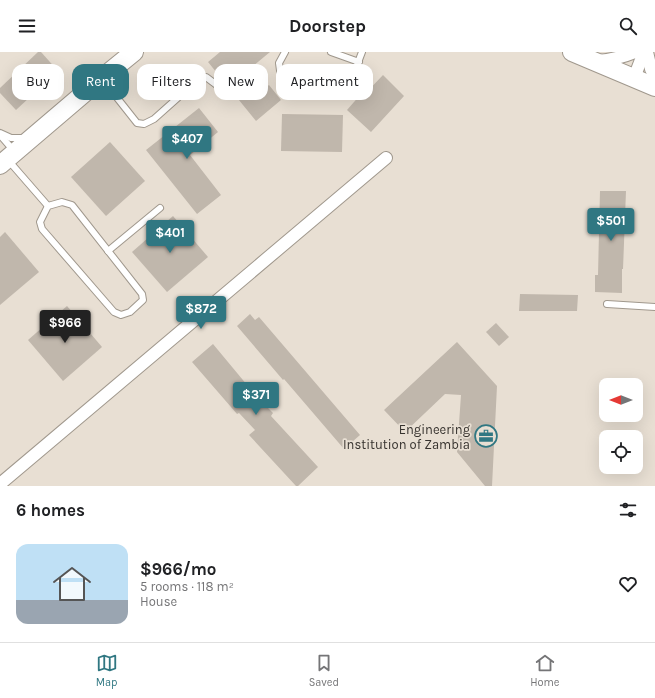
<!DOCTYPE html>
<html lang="en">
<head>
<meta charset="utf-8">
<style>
  :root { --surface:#fff; --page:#f2f2f2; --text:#202124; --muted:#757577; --line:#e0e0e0; --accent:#307782 }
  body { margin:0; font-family:Karla,sans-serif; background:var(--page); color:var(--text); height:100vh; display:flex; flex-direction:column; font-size:15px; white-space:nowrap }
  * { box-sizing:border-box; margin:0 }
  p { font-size:13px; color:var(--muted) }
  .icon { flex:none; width:22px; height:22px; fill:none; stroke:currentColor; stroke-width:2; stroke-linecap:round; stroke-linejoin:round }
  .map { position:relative; height:434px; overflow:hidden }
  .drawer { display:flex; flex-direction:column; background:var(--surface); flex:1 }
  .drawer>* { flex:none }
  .banner { position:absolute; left:12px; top:12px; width:400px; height:36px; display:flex; gap:8px }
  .needle { width:26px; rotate:270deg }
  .fabs { position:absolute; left:599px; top:326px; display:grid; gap:8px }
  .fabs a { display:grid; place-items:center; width:44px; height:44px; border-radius:8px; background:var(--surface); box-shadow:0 4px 16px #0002; font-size:20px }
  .price { position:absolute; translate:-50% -34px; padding:0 9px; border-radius:4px; background:var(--accent); color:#fff; font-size:13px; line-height:26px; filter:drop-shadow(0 1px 2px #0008) }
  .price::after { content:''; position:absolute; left:50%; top:24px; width:12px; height:9px; margin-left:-6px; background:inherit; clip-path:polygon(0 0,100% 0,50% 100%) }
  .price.active { background:#222; color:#fff }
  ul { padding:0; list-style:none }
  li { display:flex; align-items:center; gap:12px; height:100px; padding:0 16px }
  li+li { border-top:1px solid var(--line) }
  li span { display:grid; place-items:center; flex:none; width:112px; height:80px; border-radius:12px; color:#555 }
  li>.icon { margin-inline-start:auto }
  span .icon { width:48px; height:48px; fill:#fffc; stroke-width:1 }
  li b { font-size:17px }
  h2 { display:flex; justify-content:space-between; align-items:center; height:48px; padding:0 16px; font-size:17px }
  .chip { padding:0 14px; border-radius:12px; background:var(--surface); box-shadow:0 4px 16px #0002; font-size:14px; line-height:36px }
  .chip.active { background:var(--accent); color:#fff }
  header { display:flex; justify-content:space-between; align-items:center; height:52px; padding:0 16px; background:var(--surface); font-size:18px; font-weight:700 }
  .tab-bar { display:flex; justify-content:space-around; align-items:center; height:56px; border-top:1px solid var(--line); background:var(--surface); font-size:11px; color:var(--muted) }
  .tab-bar a { display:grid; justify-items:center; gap:2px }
  .tab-bar .active { color:var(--accent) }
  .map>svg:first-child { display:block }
  .building { fill:#c0b7ac }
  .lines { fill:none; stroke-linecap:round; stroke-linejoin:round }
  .lane-casing { stroke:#a0988d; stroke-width:8 }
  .street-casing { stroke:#a0988d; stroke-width:14 }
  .secondary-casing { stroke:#a0988d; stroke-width:20 }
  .lane { stroke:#fff; stroke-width:6 }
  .street { stroke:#fff; stroke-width:12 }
  .secondary { stroke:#fff; stroke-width:18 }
  .labels { text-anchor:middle; stroke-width:3.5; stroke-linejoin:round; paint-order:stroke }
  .poi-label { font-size:13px; fill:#36322e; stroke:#e8dfd3; text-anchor:end }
</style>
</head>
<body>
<header><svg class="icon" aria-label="menu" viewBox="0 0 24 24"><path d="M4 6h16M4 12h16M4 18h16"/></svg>Doorstep<svg class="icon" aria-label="search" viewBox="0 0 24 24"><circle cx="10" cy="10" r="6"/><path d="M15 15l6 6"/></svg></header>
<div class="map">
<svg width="655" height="434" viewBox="0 0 655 434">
  <rect width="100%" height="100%" fill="#e8dfd3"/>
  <!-- building -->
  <g class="building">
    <path d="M38 0H41L58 19 16 58 0 41V36Z"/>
    <path d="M220 0H270L246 20 261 39 269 33 281 48 256 69 208 10Z"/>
    <path d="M383 23 404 44 371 80 347 58 361 42 363 44Z"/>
    <path d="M199 56 218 80 190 103 221 143 197 162 146 98Z"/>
    <path d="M282 62 343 63 342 100 281 99Z"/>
    <path d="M110 90 145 129 106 164 71 125Z"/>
    <path d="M600 139H626L623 217H622V241L595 240V223H598Z"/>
    <path d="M173 164 208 205 167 240 132 200Z"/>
    <path d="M5 180 39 220 0 253V185Z"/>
    <path d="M520 242 578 243 577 259H519Z"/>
    <path d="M67 254 102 295 63 329 28 288Z"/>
    <path d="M250 262 255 268 259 265 360 383 344 397 284 327 283 328 237 274Z"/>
    <path d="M496 271 509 285 499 294 486 280Z"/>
    <path d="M457 290 497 334 492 434H485L457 400 461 343 445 342 405 380 384 358Z"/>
    <path d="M213 292 257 345 273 361 271 364 318 415 298 434H296L249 383 255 378 239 361 237 362 192 310Z"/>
  </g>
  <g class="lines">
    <!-- lane casing -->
    <g class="lane-casing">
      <g id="lane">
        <path d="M285 0 279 11 281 26 301 41 325 42 345 29 354 21 362 0"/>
        <path d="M331 0 359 10"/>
        <path d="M103 28 137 71 144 72 154 67 200 26 206 25 218 34"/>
        <path d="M0 81 11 86H25"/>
        <path d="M0 83 14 99"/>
        <path d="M8 108 48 154"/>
        <path d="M62 150 72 153 142 242 143 248 130 260 121 263 114 260 42 177 40 170 48 154Z"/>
        <path d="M108 199 160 156"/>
        <path d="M607 252 655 255"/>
      </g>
    </g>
    <!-- street casing -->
    <g class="street-casing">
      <g id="street">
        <path d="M647 0 651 17 655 25"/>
        <path d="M597 9C611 8 623 5 635 0"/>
        <path d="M634 26 644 0"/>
        <path d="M0 432 386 106"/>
      </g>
    </g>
    <!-- secondary casing -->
    <g class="secondary-casing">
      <g id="secondary">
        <path d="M572 0 655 35"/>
        <path d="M0 113 102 26 134 0"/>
      </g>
    </g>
    <!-- lane -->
    <use href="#lane" class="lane"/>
    <!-- street -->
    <use href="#street" class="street"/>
    <!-- secondary -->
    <use href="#secondary" class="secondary"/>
  </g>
  <!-- icons -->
  <defs>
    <g id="office-ring" transform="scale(1.15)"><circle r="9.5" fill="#e8dfd3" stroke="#307782" stroke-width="1.5"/><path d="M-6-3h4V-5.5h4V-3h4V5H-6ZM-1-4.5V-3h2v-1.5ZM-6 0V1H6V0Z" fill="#307782"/></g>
  </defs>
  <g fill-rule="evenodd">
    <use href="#office-ring" x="486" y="384"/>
  </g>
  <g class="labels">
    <!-- poi labels -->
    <g class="poi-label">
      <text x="470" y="382">Engineering<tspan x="470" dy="15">Institution of Zambia</tspan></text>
    </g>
  </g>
</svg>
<div class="fabs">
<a><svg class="needle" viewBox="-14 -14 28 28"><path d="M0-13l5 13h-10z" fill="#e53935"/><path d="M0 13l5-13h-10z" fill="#757577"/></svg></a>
<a><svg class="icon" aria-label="locate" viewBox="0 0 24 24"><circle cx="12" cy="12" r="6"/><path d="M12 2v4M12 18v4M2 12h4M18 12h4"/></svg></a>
</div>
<b class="price" style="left:187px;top:108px">$407</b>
<b class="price" style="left:611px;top:190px">$501</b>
<b class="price" style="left:170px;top:202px">$401</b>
<b class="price" style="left:201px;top:278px">$872</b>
<b class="price active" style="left:65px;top:292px">$966</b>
<b class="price" style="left:256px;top:364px">$371</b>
<div class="banner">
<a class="chip">Buy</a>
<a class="chip active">Rent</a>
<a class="chip">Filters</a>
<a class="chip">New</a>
<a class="chip">Apartment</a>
</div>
</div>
<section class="drawer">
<h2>6 homes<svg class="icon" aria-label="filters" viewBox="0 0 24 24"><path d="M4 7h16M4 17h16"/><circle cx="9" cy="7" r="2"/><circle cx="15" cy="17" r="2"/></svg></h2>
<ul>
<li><span style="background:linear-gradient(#bfe0f5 70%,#9aa5b1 0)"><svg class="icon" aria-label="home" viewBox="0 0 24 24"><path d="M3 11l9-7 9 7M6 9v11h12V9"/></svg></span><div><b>$966/mo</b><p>5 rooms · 118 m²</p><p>House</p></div><svg class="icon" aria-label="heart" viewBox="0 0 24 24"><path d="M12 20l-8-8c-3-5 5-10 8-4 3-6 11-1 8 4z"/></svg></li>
</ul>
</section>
<nav class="tab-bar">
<a class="active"><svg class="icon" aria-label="map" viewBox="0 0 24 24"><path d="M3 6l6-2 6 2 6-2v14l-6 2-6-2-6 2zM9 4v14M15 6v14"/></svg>Map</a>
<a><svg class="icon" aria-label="saved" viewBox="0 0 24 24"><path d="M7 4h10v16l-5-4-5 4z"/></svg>Saved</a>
<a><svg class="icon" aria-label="home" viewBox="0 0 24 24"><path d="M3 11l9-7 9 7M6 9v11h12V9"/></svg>Home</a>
</nav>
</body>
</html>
